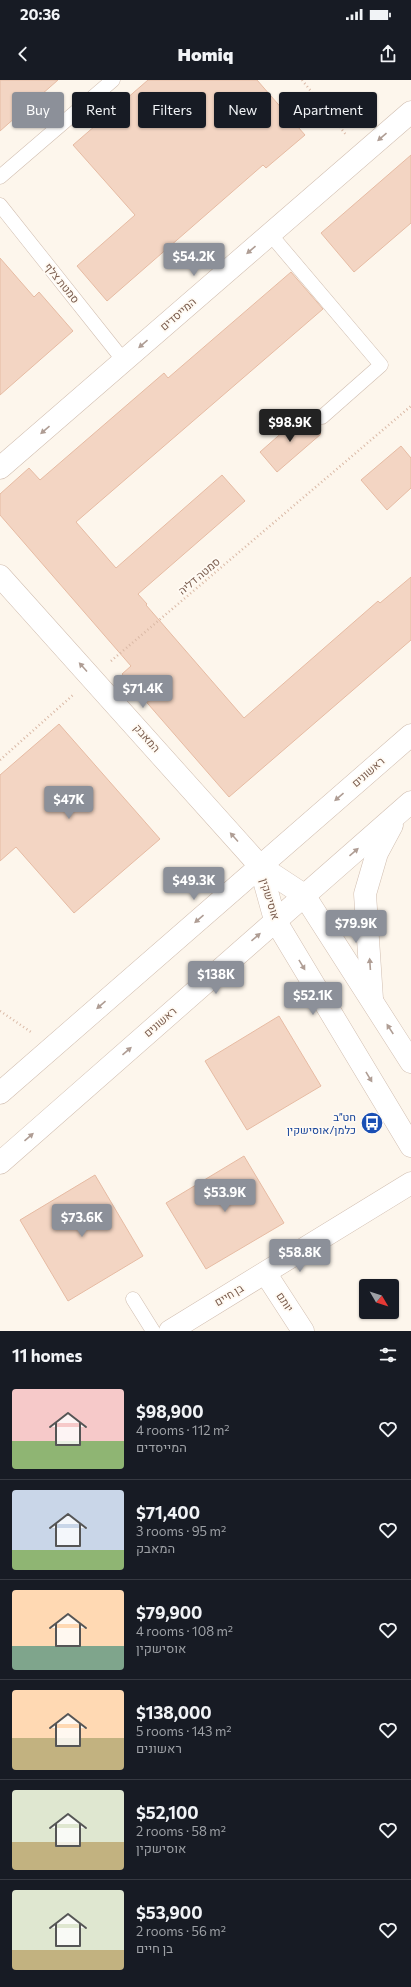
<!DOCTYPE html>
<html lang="en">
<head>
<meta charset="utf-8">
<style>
  :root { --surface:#171b24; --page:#242831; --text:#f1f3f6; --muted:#9ea1a6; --line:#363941; --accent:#8c9099 }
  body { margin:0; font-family:Commissioner,Heebo,sans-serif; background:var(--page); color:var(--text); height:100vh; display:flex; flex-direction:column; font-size:15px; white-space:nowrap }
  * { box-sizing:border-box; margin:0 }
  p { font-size:13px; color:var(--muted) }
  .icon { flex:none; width:22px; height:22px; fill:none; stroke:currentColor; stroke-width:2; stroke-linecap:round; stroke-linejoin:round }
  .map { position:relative; height:1251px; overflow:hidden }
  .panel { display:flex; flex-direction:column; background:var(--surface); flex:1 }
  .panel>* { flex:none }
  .banner { position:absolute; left:12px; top:12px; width:387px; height:36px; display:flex; gap:8px }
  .needle { width:26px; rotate:129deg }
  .fabs { position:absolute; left:359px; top:1199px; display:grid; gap:8px }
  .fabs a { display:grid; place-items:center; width:40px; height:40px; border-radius:4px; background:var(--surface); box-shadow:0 1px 3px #0004; font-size:20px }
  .price { position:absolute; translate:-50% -34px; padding:0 9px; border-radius:4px; background:var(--accent); color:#fff; font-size:13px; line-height:26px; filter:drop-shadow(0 1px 2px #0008) }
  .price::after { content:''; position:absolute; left:50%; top:24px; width:12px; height:9px; margin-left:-6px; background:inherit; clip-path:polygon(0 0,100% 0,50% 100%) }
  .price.active { background:#222; color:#fff }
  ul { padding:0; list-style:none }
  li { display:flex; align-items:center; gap:12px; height:100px; padding:0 12px }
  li+li { border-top:1px solid var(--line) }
  li span { display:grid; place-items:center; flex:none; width:112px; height:80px; border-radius:4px; color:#555 }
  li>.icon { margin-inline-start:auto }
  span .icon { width:48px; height:48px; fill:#fffc; stroke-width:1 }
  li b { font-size:17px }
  h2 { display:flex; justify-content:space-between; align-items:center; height:48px; padding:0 12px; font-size:17px }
  .tag { padding:0 14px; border-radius:4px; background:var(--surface); box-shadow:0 1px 3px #0004; font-size:14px; line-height:36px }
  .tag.active { background:var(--accent); color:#fff }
  .status { display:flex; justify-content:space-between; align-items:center; height:28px; padding:0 20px; background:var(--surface); direction:ltr }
  .status svg { height:11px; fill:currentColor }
  header { display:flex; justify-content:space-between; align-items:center; height:52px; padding:0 12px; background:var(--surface); font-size:18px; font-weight:800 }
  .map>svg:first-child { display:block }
  .building { fill:#f3d5c3; stroke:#e6bba3 }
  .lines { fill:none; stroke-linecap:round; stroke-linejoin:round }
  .service-casing { stroke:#d1beb0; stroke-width:15 }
  .minor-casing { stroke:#d1beb0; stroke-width:23 }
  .tertiary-casing { stroke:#d1beb0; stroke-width:23 }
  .path { stroke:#d9b8a5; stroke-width:2.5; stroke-dasharray:1 3; stroke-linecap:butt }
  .service { stroke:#fff; stroke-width:14 }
  .minor { stroke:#fff; stroke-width:22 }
  .tertiary { stroke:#fff; stroke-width:22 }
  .oneway { fill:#af9d94 }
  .labels { text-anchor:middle; stroke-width:3.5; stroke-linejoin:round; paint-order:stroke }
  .street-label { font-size:11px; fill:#7a5c4d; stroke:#fffaf3 }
  .transit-label { font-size:11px; fill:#164399; stroke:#fffaf3; text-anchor:end }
</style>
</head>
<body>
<div class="status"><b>20:36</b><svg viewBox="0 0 49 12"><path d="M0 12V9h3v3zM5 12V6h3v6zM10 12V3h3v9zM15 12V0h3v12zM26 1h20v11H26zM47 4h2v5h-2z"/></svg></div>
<header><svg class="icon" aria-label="back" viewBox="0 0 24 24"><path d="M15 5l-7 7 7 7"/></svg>Homiq<svg class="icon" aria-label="share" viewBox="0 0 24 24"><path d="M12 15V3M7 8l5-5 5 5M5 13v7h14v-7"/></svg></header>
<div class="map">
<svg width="411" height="1251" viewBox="0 0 411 1251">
  <rect width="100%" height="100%" fill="#fdf6ec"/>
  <!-- building -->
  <g class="building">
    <path d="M0 0H58L0 51Z"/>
    <path d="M148 0H257L305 55 266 88 263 85 107 221 77 186 135 135 73 65Z"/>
    <path d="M411 75V143L354 192 321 153Z"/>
    <path d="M0 178 34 217 39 212 73 251 0 315Z"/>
    <path d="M291 192 323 229 76 442 116 488 222 395 245 421 138 514 147 524 146 525 244 638 378 521 380 523 411 497V560L229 717 122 594 131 586 0 435V414L29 388 40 400 164 293 168 298Z"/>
    <path d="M303 334 321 354 277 392 260 372Z"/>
    <path d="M401 366 411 378V408L387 430 361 400Z"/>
    <path d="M59 644 160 759 74 833 16 767 0 781V695Z"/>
    <path d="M279 936 321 1006 247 1050 205 981Z"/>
    <path d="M244 1076 284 1143 206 1189 166 1123Z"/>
    <path d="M95 1095 143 1176 68 1221 20 1140Z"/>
  </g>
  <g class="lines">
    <!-- service casing -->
    <g class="service-casing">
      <g id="service">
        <path d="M0 97 113 0"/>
        <path d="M0 125 124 281"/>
        <path d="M270 154 381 285 322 337"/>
        <path d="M133 1219 153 1251"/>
      </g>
    </g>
    <!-- minor casing -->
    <g class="minor-casing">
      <g id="minor">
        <path d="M0 388 411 32"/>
        <path d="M0 496 260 786"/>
        <path d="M266 1194 303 1251"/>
        <path d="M170 1251 411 1103"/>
      </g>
    </g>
    <!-- tertiary casing -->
    <g class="tertiary-casing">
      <g id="tertiary">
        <path d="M260 786 275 840 411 1066"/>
        <path d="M260 786 304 815 411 982"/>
        <path d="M372 919 365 814 377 773 392 745"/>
        <path d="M0 1013 411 655"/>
        <path d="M0 1083 411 722"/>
      </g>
    </g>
    <!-- path -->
    <g class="path">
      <path d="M302 0 347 56"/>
      <path d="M111 581 411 326"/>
      <path d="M0 680 73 615"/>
      <path d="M0 931 31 952"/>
    </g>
    <!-- service -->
    <use href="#service" class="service"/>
    <!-- minor -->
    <use href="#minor" class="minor"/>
    <!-- tertiary -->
    <use href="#tertiary" class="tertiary"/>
  </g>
  <!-- one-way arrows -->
  <defs><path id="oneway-solid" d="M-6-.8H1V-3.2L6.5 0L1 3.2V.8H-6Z"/></defs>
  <g class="oneway">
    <use href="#oneway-solid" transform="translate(382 57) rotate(139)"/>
    <use href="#oneway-solid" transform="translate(251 170) rotate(139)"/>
    <use href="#oneway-solid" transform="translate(143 264) rotate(139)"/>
    <use href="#oneway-solid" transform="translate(45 350) rotate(139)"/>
    <use href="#oneway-solid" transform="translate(83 587) rotate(-132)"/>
    <use href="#oneway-solid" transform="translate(339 717) rotate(139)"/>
    <use href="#oneway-solid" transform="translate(234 757) rotate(-132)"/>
    <use href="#oneway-solid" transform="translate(354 772) rotate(-41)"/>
    <use href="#oneway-solid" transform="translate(199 839) rotate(139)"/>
    <use href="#oneway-solid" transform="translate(256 857) rotate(-41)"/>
    <use href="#oneway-solid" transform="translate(370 884) rotate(-94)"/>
    <use href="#oneway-solid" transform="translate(302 885) rotate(59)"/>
    <use href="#oneway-solid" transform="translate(101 925) rotate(139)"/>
    <use href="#oneway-solid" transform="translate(390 949) rotate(-123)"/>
    <use href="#oneway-solid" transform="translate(127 971) rotate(-41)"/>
    <use href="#oneway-solid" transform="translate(369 997) rotate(59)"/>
    <use href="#oneway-solid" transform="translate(29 1057) rotate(-41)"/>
  </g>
  <!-- icons -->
  <defs>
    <g id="bus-disc" transform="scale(1.15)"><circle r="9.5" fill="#1a4fb4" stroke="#fffaf3"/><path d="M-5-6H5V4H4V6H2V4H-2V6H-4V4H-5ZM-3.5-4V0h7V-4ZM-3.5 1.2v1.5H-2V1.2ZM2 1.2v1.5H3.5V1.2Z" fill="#fff"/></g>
  </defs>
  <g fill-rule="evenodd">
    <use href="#bus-disc" x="372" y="1043"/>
  </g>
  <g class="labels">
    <!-- street labels -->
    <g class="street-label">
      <text transform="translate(62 203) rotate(51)" y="4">סמטת צלף</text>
      <text transform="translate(178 234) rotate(-41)" y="4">המייסדים</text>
      <text transform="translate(199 496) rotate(-40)" y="4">סמטה דליה</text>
      <text transform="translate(147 658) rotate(48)" y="4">המאבק</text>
      <text transform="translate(368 692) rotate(-41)" y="4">ראשונים</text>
      <text transform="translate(270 819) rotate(73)" y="4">אוסישקין</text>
      <text transform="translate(160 942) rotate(-41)" y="4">ראשונים</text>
      <text transform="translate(229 1215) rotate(-31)" y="4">בן חיים</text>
      <text transform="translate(285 1222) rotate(57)" y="4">יותם</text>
    </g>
    <!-- transit labels -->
    <g class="transit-label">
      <text x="356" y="1041">חט״ב<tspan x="356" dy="13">כלמן/אוסישקין</tspan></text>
    </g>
  </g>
</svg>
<div class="fabs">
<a><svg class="needle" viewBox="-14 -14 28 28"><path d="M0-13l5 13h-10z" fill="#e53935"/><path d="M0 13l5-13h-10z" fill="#9ea1a6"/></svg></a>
</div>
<b class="price" style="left:194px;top:197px">$54.2K</b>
<b class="price active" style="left:290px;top:363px">$98.9K</b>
<b class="price" style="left:143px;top:629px">$71.4K</b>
<b class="price" style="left:69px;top:740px">$47K</b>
<b class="price" style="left:194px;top:821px">$49.3K</b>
<b class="price" style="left:356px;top:864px">$79.9K</b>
<b class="price" style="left:216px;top:915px">$138K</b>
<b class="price" style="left:313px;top:936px">$52.1K</b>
<b class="price" style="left:225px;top:1133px">$53.9K</b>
<b class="price" style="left:82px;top:1158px">$73.6K</b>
<b class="price" style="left:300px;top:1193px">$58.8K</b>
<div class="banner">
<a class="tag active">Buy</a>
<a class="tag">Rent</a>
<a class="tag">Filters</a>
<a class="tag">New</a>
<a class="tag">Apartment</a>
</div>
</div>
<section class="panel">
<h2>11 homes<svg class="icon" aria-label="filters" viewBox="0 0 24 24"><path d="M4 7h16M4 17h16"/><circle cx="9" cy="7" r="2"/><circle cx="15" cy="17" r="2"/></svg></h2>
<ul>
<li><span style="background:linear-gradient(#f6c9c9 65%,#8fb573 0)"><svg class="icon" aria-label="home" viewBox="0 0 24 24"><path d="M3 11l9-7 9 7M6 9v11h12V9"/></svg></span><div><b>$98,900</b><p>4 rooms · 112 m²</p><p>המייסדים</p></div><svg class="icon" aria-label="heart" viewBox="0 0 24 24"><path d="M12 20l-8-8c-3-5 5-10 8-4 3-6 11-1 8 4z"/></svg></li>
<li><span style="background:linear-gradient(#c9d6e8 75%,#8fb573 0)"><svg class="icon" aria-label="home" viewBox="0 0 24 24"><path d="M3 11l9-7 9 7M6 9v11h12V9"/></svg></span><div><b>$71,400</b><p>3 rooms · 95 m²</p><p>המאבק</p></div><svg class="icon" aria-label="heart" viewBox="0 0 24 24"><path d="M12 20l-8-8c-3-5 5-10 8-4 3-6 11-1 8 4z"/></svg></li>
<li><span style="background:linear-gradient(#ffd9b3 70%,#7fa58c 0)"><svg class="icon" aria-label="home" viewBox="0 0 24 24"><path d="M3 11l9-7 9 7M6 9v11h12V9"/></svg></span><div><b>$79,900</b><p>4 rooms · 108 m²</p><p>אוסישקין</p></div><svg class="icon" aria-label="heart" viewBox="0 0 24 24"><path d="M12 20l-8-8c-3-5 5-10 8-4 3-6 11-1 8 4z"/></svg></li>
<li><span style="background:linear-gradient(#ffd9b3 60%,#c2b280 0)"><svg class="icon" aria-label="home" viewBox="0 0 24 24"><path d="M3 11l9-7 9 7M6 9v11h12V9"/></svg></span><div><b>$138,000</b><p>5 rooms · 143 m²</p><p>ראשונים</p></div><svg class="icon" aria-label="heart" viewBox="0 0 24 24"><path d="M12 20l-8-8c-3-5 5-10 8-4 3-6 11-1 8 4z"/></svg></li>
<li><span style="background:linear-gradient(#dfe7d0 65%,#c2b280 0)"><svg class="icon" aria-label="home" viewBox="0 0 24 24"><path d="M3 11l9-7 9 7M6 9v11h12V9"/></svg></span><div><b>$52,100</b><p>2 rooms · 58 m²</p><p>אוסישקין</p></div><svg class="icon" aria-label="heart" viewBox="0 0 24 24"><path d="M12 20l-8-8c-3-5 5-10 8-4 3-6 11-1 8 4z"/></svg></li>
<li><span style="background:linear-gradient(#dfe7d0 75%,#c2b280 0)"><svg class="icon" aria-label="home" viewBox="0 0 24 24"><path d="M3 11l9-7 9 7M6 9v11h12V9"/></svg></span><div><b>$53,900</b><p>2 rooms · 56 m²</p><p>בן חיים</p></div><svg class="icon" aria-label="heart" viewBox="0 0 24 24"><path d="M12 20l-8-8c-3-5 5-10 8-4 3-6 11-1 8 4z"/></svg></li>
</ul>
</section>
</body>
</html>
